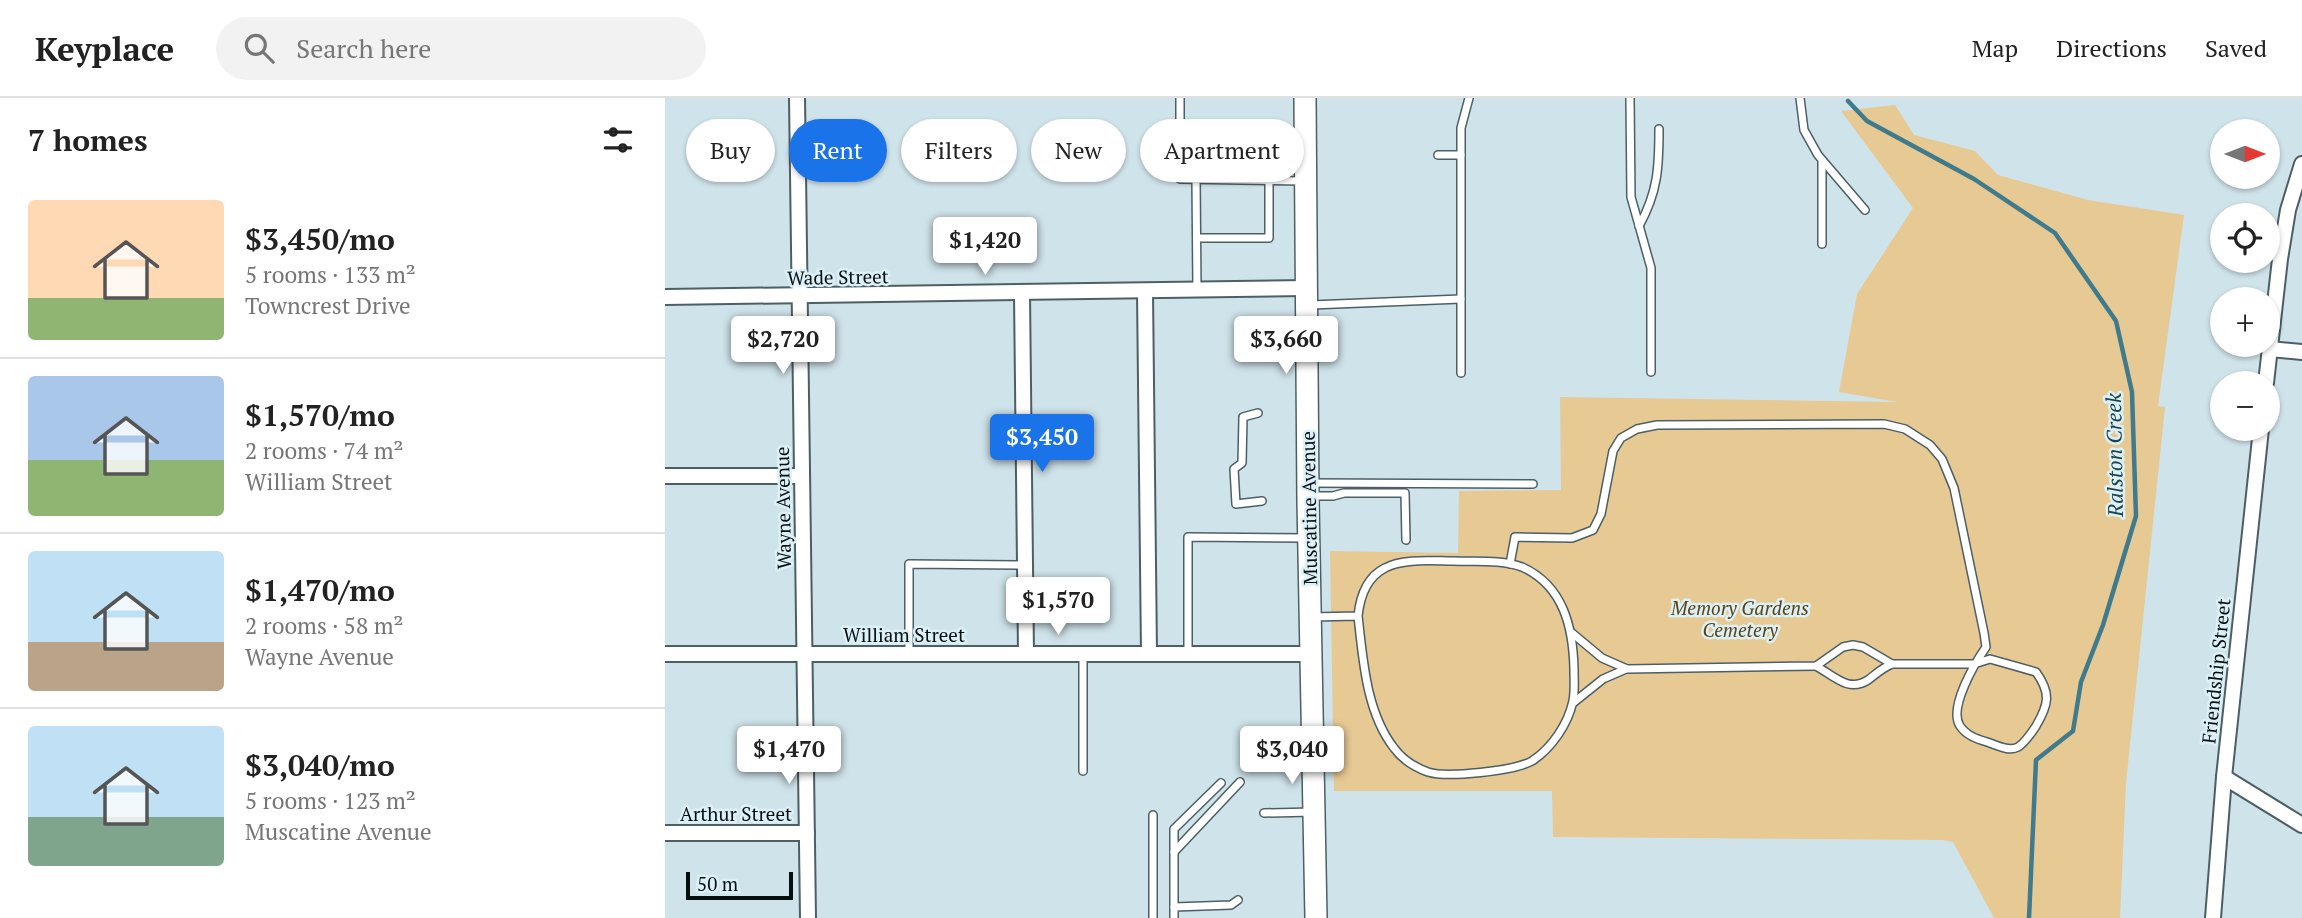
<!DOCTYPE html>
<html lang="en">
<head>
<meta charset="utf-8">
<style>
  :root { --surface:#fff; --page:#f2f2f2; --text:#222; --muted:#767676; --line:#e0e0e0; --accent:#1a73e8 }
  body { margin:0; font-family:"PT Serif",serif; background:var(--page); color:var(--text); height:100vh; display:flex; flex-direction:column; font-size:26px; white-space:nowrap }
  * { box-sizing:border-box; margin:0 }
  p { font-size:23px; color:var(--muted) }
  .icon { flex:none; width:38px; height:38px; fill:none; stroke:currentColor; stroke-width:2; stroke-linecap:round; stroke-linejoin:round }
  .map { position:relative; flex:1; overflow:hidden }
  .drawer { display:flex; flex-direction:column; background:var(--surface); width:665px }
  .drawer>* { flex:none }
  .hud { position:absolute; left:21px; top:21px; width:665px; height:63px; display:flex; gap:14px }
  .needle { width:46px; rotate:90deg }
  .controls { position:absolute; left:1545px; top:21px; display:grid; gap:14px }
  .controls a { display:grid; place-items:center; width:70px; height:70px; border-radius:50%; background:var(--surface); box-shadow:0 2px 5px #0004; font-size:35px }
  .scale { position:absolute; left:21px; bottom:18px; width:107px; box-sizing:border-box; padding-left:7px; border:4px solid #080f11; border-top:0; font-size:19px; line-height:24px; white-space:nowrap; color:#080f11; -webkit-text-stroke:5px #dcf1f7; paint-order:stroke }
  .price { position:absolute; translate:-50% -60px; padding:0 16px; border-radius:7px; background:#fff; color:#222; font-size:23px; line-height:46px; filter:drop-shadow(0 2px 4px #0008) }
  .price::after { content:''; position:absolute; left:50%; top:42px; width:21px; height:16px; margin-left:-10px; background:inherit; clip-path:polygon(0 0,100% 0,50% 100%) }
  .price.active { background:var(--accent); color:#fff }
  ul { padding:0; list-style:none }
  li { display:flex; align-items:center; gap:21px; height:175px; padding:0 28px }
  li+li { border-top:2px solid var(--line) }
  li span { display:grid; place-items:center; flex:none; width:196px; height:140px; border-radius:7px; color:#555 }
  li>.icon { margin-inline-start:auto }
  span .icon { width:84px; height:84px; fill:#fffc; stroke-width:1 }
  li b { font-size:30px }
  h2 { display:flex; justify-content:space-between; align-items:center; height:84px; padding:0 28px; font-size:30px }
  .tag { padding:0 24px; border-radius:32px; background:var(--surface); box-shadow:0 2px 5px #0004; font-size:24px; line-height:63px }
  .tag.active { background:var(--accent); color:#fff }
  header { display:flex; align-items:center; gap:42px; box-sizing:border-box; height:98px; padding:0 35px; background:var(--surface); border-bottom:2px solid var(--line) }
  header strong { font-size:33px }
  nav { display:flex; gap:38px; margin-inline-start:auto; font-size:24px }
  .search { width:490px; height:63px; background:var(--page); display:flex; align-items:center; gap:18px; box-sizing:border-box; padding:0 24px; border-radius:38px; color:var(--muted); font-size:26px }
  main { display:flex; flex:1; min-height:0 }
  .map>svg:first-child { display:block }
  .green { fill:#e7c994 }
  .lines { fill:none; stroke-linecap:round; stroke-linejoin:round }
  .stream { stroke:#3f7b8c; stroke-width:4.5 }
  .lane-casing { stroke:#4d5f64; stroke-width:10 }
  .street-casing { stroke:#4d5f64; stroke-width:18 }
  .secondary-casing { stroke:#4d5f64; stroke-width:24 }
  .lane { stroke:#fff; stroke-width:7 }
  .street { stroke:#fff; stroke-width:14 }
  .secondary { stroke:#fff; stroke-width:21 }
  .labels { text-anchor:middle; stroke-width:5; stroke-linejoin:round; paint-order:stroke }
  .street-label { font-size:19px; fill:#080f11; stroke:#dcf1f7 }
  .park-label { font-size:19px; font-style:italic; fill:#5b4313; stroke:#dcf1f7 }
  .water-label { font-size:21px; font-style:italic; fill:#1d434e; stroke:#dcf1f7 }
</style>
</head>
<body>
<header>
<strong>Keyplace</strong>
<div class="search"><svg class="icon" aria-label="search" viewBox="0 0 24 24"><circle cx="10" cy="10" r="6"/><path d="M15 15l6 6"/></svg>Search here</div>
<nav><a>Map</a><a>Directions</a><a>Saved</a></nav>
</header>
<main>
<section class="drawer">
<h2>7 homes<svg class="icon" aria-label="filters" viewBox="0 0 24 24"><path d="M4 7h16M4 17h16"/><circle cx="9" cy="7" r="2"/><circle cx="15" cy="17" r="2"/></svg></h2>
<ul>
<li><span style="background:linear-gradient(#ffd9b3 70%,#8fb573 0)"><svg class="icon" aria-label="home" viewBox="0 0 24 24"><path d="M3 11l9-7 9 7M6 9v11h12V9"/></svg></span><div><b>$3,450/mo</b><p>5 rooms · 133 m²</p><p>Towncrest Drive</p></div></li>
<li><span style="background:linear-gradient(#a9c7e8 60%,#8fb573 0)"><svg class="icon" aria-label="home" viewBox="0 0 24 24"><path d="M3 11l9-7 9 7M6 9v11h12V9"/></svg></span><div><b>$1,570/mo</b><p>2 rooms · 74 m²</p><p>William Street</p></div></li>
<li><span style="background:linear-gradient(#bfe0f5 65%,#b9a48a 0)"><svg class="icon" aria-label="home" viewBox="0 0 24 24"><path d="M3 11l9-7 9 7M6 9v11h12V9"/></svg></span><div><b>$1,470/mo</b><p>2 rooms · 58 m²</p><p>Wayne Avenue</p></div></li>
<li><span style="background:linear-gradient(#bfe0f5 65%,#7fa58c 0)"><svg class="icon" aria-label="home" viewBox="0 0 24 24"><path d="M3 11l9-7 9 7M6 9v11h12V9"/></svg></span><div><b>$3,040/mo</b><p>5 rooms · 123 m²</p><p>Muscatine Avenue</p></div></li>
</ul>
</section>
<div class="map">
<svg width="1637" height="820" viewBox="0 0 1637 820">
  <rect width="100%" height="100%" fill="#cfe3ea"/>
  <!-- green -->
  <path class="green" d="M1230 7 1249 37 1310 53 1333 77 1423 102 1519 117 1493 308 1500 309 1461 685 1455 820H1329L1288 744 1277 742 888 739 887 693H669L665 453 793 455 794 393 896 392 895 299 1232 304 1174 294 1192 196 1248 110 1176 13Z"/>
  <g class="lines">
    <!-- stream -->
    <path class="stream" d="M1183 3 1202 23 1309 81 1390 135 1451 223 1467 294 1471 418 1438 527 1416 584 1408 633 1371 662 1364 820"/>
    <!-- lane casing -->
    <g class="lane-casing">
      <g id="lane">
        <path d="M515 0V81L639 83"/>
        <path d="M965 0 966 99 986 170V274"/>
        <path d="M1135 0 1139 32 1153 57 1200 112"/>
        <path d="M773 57H796"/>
        <path d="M1157 63V146"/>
        <path d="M531 81 532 192"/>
        <path d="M974 128C993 94 994 69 994 31"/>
        <path d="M532 140H604V82"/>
        <path d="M646 207 796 201"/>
        <path d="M796 275V30L804 0"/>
        <path d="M593 315 578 319 577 365 569 371 571 406 597 403"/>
        <path d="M645 385 868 386"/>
        <path d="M645 398H668L679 395H740L741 442"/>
        <path d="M845 466 850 439 907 440 928 432 936 416 948 353 956 340 972 331 992 327 1219 326 1240 331 1265 347 1277 361 1289 390 1319 535 1321 549C1310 565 1283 610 1295 628 1302 638 1312 641 1322 644 1331 647 1344 654 1353 649 1360 645 1367 634 1371 628 1384 606 1386 595 1371 574L1325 561 1309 566H1227L1198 549 1188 547 1178 549 1151 568 962 571 937 560 907 535"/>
        <path d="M646 519 693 518C695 499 702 479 720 470 738 460 768 463 788 463 810 464 836 461 857 469 899 488 908 530 909 571 909 582 910 593 908 603 903 626 887 650 867 663 849 673 782 680 763 674 749 669 737 661 729 650 701 614 698 561 693 518"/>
        <path d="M244 555V466L360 467"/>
        <path d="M523 556V439L643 440"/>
        <path d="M1151 568C1168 577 1183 595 1203 582 1211 576 1217 570 1227 566"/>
        <path d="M908 605 938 581 961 571"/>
        <path d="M418 673V556"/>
        <path d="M599 715 648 714"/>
        <path d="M488 717V820"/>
        <path d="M509 754 575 684"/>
        <path d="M509 809V731L556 685"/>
        <path d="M509 820V809L566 807 573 802"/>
      </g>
    </g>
    <!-- street casing -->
    <g class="street-casing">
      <g id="street">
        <path d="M132 0 143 820"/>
        <path d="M480 194 484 556"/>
        <path d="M357 196 361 556"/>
        <path d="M0 199 641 190"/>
        <path d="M1605 251 1637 254"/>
        <path d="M1601 285 1615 161 1623 112 1637 66"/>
        <path d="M0 378H137"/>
        <path d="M0 556H646"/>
        <path d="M1559 679 1637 727"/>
        <path d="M0 735H142"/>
        <path d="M1548 820 1559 679 1596 331"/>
      </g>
    </g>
    <!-- secondary casing -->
    <g class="secondary-casing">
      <path id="secondary" d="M640 0 643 403 651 820"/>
    </g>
    <!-- lane -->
    <use href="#lane" class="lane"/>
    <!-- street -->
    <use href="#street" class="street"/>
    <!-- secondary -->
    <use href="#secondary" class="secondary"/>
  </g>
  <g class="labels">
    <!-- street labels -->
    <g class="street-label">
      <text transform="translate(173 179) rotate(-1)" y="7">Wade Street</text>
      <text transform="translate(118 410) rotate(-91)" y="7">Wayne Avenue</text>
      <text transform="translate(644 410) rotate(-91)" y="7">Muscatine Avenue</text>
      <text x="239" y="544">William Street</text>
      <text transform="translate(1551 573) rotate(-84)" y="7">Friendship Street</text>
      <text x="71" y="723">Arthur Street</text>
    </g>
    <!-- park labels -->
    <g class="park-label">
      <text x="1075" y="517">Memory Gardens<tspan x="1075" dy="22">Cemetery</tspan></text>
    </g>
    <!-- water labels -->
    <g class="water-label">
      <text transform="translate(1450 357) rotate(-91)" y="7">Ralston Creek</text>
    </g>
  </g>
</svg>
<div class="controls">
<a><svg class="needle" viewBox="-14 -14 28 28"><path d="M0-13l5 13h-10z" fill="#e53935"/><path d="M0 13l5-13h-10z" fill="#767676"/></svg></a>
<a><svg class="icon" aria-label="locate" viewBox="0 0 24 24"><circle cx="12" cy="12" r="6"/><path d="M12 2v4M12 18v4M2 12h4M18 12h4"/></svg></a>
<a>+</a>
<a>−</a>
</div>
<div class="scale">50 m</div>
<b class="price" style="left:320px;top:179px">$1,420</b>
<b class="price" style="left:118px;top:278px">$2,720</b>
<b class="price" style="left:621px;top:278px">$3,660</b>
<b class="price active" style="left:377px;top:376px">$3,450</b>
<b class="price" style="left:393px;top:539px">$1,570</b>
<b class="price" style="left:124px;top:688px">$1,470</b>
<b class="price" style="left:627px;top:688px">$3,040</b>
<div class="hud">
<a class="tag">Buy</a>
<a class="tag active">Rent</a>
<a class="tag">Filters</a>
<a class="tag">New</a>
<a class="tag">Apartment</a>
</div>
</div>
</main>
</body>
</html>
